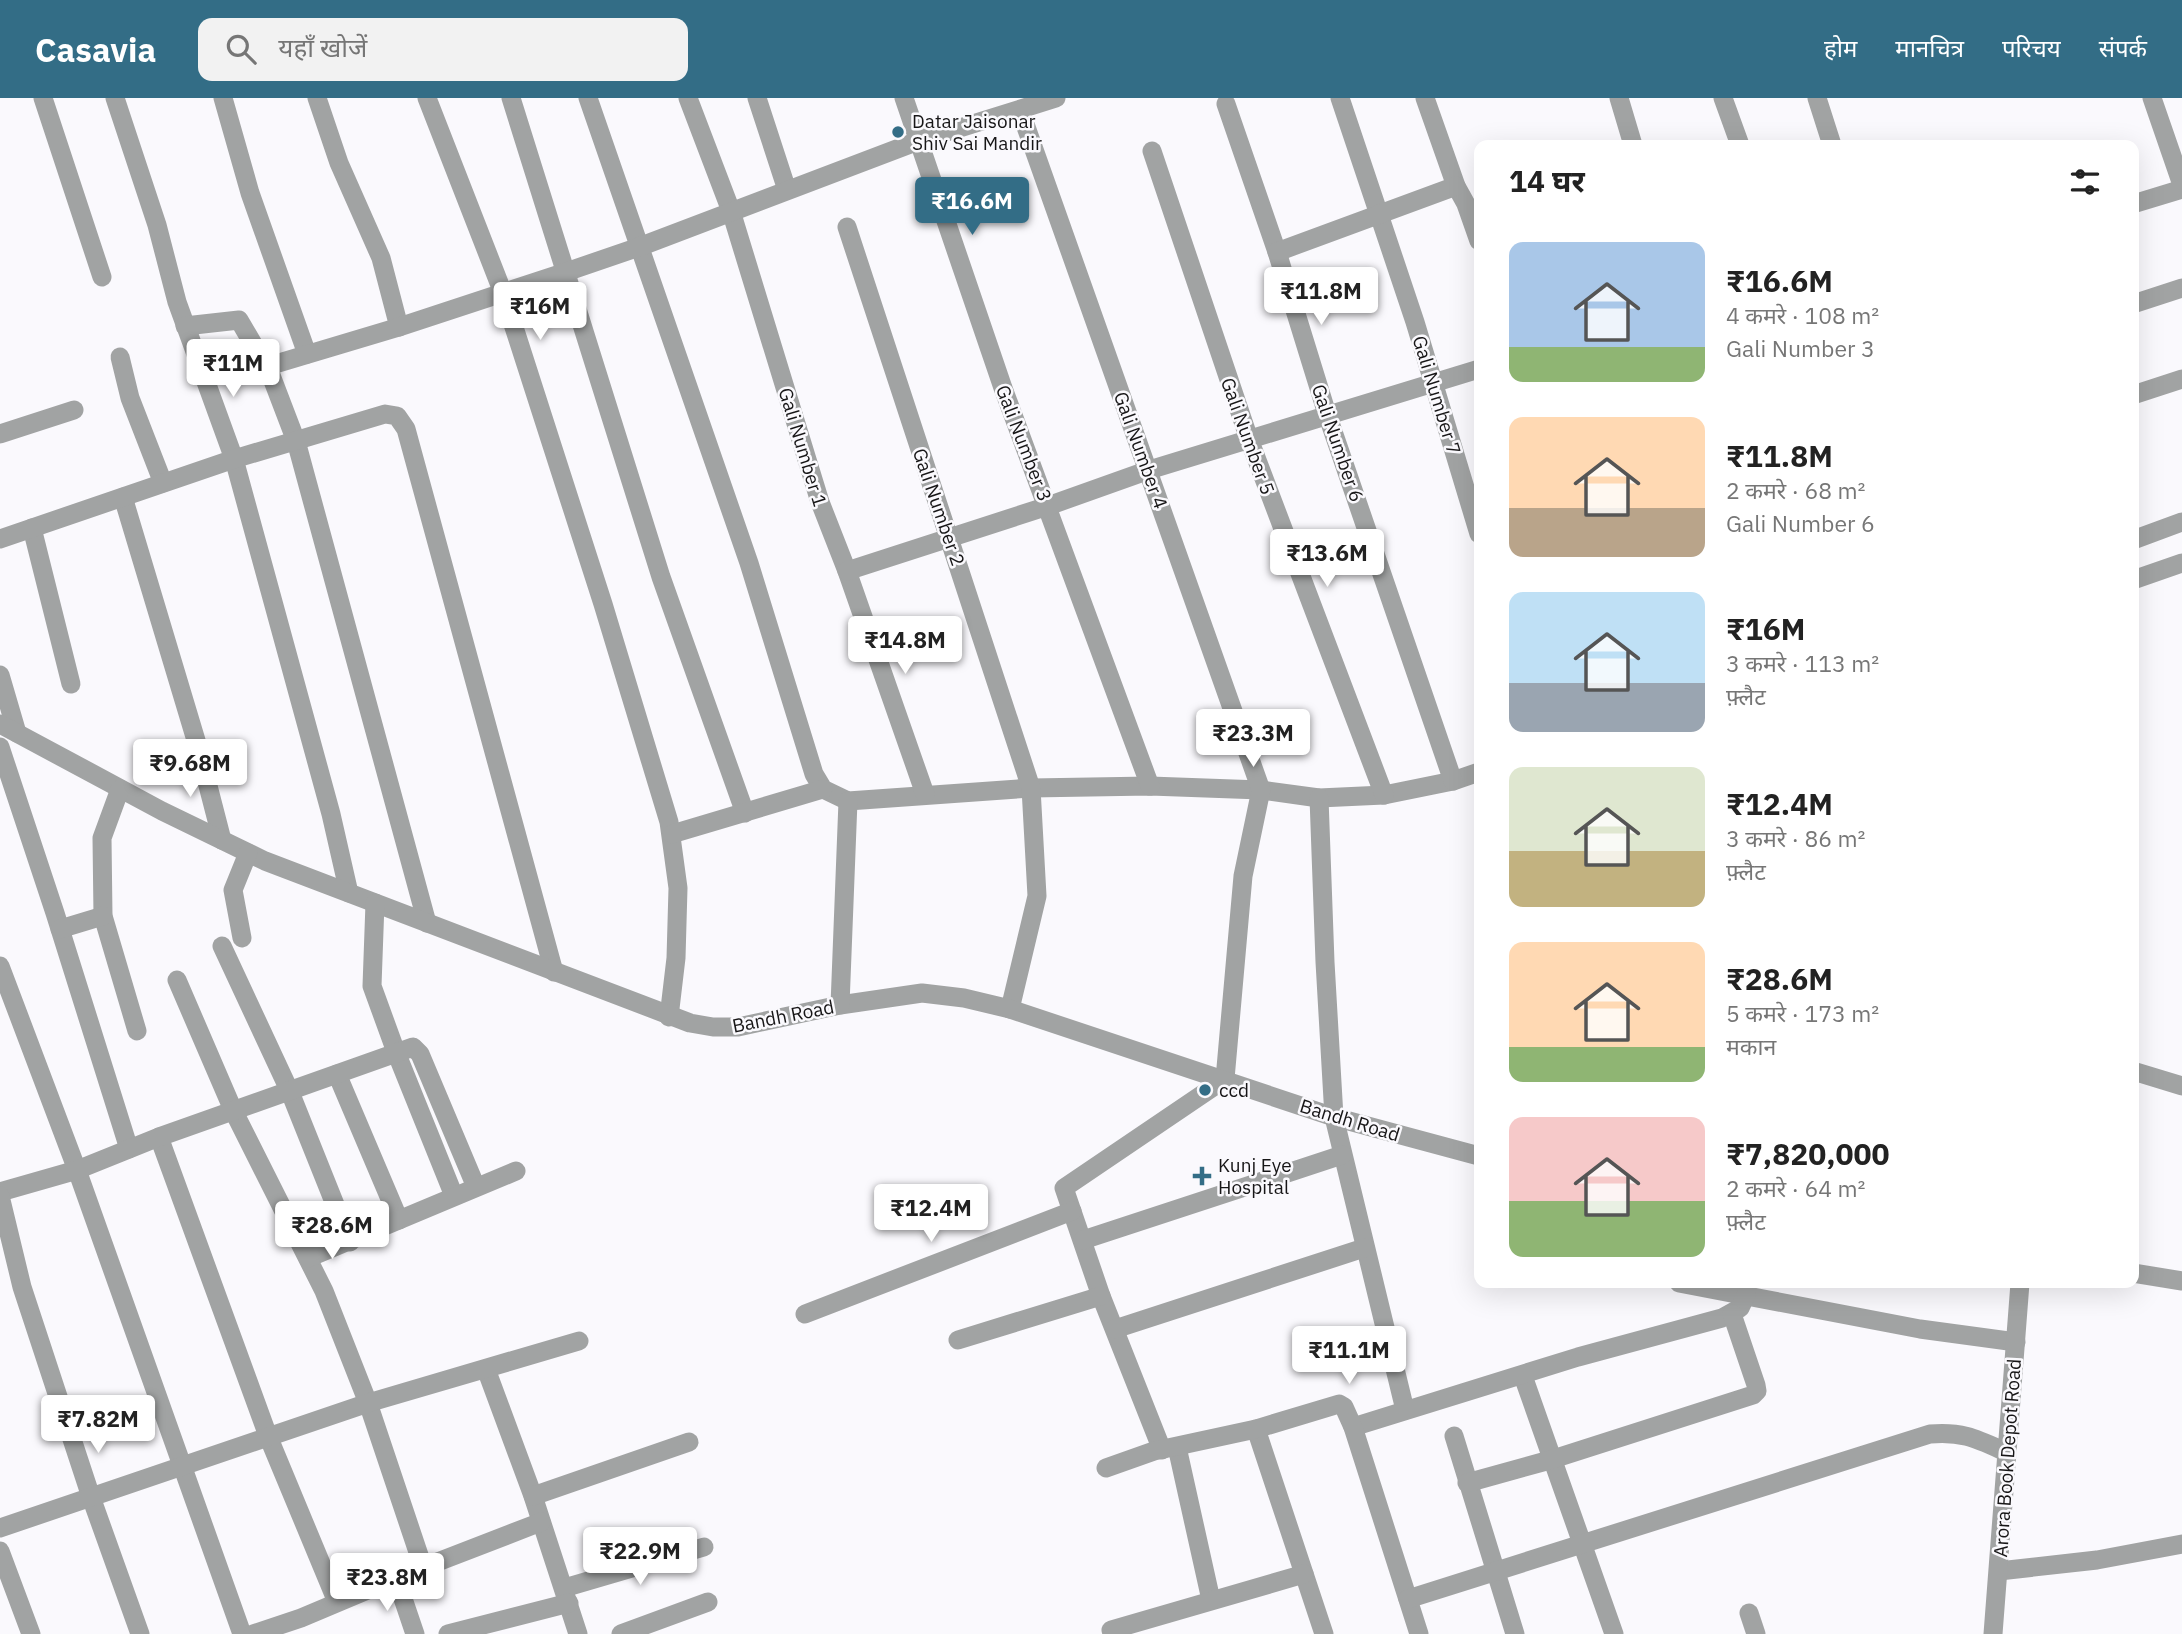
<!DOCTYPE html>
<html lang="hi">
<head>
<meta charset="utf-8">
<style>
  :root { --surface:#fff; --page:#f2f2f2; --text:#222; --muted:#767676; --accent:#336d86 }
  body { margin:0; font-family:"IBM Plex Sans","Noto Sans Devanagari",sans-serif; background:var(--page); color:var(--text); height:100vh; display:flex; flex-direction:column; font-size:26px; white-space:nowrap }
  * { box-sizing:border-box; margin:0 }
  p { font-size:23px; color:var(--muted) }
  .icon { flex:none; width:38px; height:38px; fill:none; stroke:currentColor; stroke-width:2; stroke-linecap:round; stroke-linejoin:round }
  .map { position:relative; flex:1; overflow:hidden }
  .sheet { position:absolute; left:1474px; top:42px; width:665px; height:1148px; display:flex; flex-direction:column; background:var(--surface); border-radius:14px; box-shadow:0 7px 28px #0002 }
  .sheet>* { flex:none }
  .price { position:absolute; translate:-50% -60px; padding:0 16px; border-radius:7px; background:#fff; color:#222; font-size:23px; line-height:46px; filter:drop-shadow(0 2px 4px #0008) }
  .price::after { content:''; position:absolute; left:50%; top:42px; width:21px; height:16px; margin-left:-10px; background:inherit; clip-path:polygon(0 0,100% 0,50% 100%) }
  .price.on { background:var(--accent); color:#fff }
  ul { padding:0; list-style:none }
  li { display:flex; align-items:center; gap:21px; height:175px; padding:0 35px }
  li span { display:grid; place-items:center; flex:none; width:196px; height:140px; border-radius:14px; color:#555 }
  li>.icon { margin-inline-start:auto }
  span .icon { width:84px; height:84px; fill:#fffc; stroke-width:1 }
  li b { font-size:30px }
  h2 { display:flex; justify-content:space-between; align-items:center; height:84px; padding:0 35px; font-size:30px }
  header { display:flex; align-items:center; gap:42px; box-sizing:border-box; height:98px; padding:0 35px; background:var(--accent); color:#fff }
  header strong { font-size:33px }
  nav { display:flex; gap:38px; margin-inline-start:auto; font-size:24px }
  .search { width:490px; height:63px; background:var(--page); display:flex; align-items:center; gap:18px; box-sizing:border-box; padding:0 24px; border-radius:14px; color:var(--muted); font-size:26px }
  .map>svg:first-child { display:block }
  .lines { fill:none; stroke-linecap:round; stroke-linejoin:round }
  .minor { stroke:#a1a3a3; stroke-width:19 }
  .tertiary { stroke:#a1a3a3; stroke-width:19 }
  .poi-dot { fill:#336d86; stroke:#faf9fd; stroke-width:2.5 }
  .labels { text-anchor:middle; stroke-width:5; stroke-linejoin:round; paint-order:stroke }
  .poi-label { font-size:19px; fill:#171617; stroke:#faf9fd; text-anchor:start }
  .street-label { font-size:19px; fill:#171617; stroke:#faf9fd }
</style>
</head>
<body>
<header>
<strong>Casavia</strong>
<div class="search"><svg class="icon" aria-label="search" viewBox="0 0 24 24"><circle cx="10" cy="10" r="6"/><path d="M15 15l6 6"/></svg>यहाँ खोजें</div>
<nav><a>होम</a><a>मानचित्र</a><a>परिचय</a><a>संपर्क</a></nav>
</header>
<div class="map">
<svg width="2182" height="1536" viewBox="0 0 2182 1536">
  <rect width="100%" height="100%" fill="#faf9fd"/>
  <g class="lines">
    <!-- minor -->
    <g class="minor">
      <path d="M43 0 102 179"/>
      <path d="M115 0 157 127 177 204 234 361 331 716 349 795"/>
      <path d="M223 0 250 95 307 256"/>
      <path d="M317 0 339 65 381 160 399 229"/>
      <path d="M427 0 503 195 603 506 669 724 678 790 676 860 669 919"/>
      <path d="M511 0 661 479 745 715"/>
      <path d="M588 0 749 465 814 676 823 691 848 703 1031 690 1150 688 1261 692 1319 700 1384 697 1453 683 1479 674"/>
      <path d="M688 0 731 113 820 404 847 473 925 696"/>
      <path d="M757 0 787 92"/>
      <path d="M904 0 1003 290 1150 688"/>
      <path d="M1340 0 1415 224 1479 436"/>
      <path d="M1425 0 1456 88 1466 106 1479 143"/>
      <path d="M1619 0 1633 47"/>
      <path d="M1723 0 1740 47"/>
      <path d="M1817 0 1832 47"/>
      <path d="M2152 0 2182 87"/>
      <path d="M1226 6 1277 154 1327 316 1453 683"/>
      <path d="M1020 12 1261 692 1243 778 1225 981 1064 1090 1101 1198 1162 1352"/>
      <path d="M1152 53 1249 341 1384 697"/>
      <path d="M2133 106 2182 91"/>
      <path d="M847 129 1031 690 1037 798 1010 911"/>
      <path d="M1277 154 1456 88"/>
      <path d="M2133 206 2182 190"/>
      <path d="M185 228 239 222 263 263 272 267 399 229 566 174 639 149 918 43 1056 0"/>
      <path d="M120 259 130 300 163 385"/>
      <path d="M267 267 296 343 427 825"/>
      <path d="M2133 297 2182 281"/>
      <path d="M0 336 74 312"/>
      <path d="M123 399 198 649 222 742"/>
      <path d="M32 430 71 586"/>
      <path d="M0 441 234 361 385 316 397 318 406 331 554 874"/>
      <path d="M847 473 1048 408 1149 372 1479 271"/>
      <path d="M2133 482 2182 465"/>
      <path d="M0 577 17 635"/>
      <path d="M0 626 162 713 265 763 690 925 713 929H738L840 907 922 895 964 900 1010 911 1334 1019 1479 1058"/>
      <path d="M0 649 55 815 129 1051"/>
      <path d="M120 691 102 740 103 818 137 933"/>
      <path d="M1319 700 1325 864 1334 1019 1405 1312"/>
      <path d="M672 736 823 691"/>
      <path d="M375 805 372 888 396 954 454 1098"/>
      <path d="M60 831 103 818"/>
      <path d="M242 840 233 792 248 755"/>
      <path d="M222 848 290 994 350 1144"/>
      <path d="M0 868 77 1072 242 1536"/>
      <path d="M177 882 233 1012 324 1193 368 1305 423 1469"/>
      <path d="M840 907 848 703"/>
      <path d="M2133 973 2182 988"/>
      <path d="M337 976 399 1122"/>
      <path d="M159 1039 268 1338 337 1504"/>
      <path d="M0 1094 77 1072 159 1039 413 949 420 956 476 1089"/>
      <path d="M0 1098 22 1189 91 1399 140 1536"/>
      <path d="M1083 1142 1342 1057"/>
      <path d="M308 1160 516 1073"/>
      <path d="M2133 1175 2182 1183"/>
      <path d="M1679 1185 1920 1231 2016 1244"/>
      <path d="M805 1216 1072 1113"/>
      <path d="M1115 1231 1364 1150"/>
      <path d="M958 1242 1101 1198"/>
      <path d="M486 1271 533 1398 578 1536"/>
      <path d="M1523 1278 1614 1536"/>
      <path d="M1353 1329 1578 1259 1722 1220 1740 1210 1746 1197"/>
      <path d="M1256 1331 1324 1536"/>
      <path d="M1454 1338 1515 1536"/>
      <path d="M1177 1349 1211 1502"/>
      <path d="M1106 1370 1154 1353 1256 1331 1339 1306 1344 1309 1353 1329 1419 1536"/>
      <path d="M1467 1385 1550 1362 1753 1297 1757 1293 1756 1287 1732 1216"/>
      <path d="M533 1398 689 1344"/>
      <path d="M0 1430 368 1305 579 1243"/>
      <path d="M0 1453 31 1536"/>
      <path d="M1999 1473 2097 1462 2182 1446"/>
      <path d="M396 1480 415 1536"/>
      <path d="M564 1490 704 1449"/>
      <path d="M1408 1501 1930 1336C1962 1333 1977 1341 2006 1354"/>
      <path d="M1749 1515 1756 1536"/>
      <path d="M1111 1532 1304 1476"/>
      <path d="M253 1536 301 1520 396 1480 541 1424"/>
      <path d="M448 1536 569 1505"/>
      <path d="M621 1536 708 1504"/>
    </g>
    <!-- tertiary -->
    <g class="tertiary">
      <path d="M2133 442 2182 424"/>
      <path d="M1993 1536 2020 1185"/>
    </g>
  </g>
  <!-- markers -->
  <g class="poi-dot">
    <circle cx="898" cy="34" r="7"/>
    <circle cx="1205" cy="992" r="7"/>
    <path d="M1198.5 1067.5h7v7h7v7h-7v7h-7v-7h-7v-7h7z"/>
  </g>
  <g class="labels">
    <!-- poi labels -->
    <g class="poi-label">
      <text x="912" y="30">Datar Jaisonar<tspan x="912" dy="22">Shiv Sai Mandir</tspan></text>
      <text x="1219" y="999">ccd</text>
      <text x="1218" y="1074">Kunj Eye<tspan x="1218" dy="22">Hospital</tspan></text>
    </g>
    <!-- street labels -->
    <g class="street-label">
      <text transform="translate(1437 297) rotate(73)" y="7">Gali Number 7</text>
      <text transform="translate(1248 338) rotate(70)" y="7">Gali Number 5</text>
      <text transform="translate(1024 345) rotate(69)" y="7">Gali Number 3</text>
      <text transform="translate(1338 345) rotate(71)" y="7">Gali Number 6</text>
      <text transform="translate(803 349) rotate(73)" y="7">Gali Number 1</text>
      <text transform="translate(1141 352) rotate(70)" y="7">Gali Number 4</text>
      <text transform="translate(939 409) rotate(71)" y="7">Gali Number 2</text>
      <text transform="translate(783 918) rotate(-11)" y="7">Bandh Road</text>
      <text transform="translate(1350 1022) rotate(17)" y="7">Bandh Road</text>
      <text transform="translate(2007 1360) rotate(-86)" y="7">Arora Book Depot Road</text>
    </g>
  </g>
</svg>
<b class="price on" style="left:972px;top:139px">₹16.6M</b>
<b class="price" style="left:1321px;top:229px">₹11.8M</b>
<b class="price" style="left:540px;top:244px">₹16M</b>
<b class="price" style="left:233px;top:301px">₹11M</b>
<b class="price" style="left:1327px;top:491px">₹13.6M</b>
<b class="price" style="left:905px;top:578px">₹14.8M</b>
<b class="price" style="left:1253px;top:671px">₹23.3M</b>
<b class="price" style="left:190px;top:701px">₹9.68M</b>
<b class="price" style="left:931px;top:1146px">₹12.4M</b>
<b class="price" style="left:332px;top:1163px">₹28.6M</b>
<b class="price" style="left:1349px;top:1288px">₹11.1M</b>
<b class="price" style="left:98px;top:1357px">₹7.82M</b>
<b class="price" style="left:640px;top:1489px">₹22.9M</b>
<b class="price" style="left:387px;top:1515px">₹23.8M</b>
<section class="sheet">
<h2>14 घर<svg class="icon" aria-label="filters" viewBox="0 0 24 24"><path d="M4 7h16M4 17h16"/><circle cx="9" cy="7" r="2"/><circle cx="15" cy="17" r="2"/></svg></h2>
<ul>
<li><span style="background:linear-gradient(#a9c7e8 75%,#8fb573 0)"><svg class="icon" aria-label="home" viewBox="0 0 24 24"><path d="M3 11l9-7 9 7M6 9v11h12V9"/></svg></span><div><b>₹16.6M</b><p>4 कमरे · 108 m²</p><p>Gali Number 3</p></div></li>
<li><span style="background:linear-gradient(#ffd9b3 65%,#b9a48a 0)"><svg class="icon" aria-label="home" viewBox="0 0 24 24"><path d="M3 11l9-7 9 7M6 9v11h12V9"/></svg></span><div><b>₹11.8M</b><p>2 कमरे · 68 m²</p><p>Gali Number 6</p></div></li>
<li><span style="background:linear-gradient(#bfe0f5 65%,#9aa5b1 0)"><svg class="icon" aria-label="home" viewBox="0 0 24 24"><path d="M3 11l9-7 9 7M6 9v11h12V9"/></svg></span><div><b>₹16M</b><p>3 कमरे · 113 m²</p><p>फ़्लैट</p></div></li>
<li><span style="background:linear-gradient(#dfe7d0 60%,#c2b280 0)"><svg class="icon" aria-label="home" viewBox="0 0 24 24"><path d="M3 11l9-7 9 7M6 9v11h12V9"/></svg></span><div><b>₹12.4M</b><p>3 कमरे · 86 m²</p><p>फ़्लैट</p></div></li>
<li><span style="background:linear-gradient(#ffd9b3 75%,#8fb573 0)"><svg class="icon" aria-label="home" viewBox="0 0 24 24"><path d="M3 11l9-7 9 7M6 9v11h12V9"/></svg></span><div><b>₹28.6M</b><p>5 कमरे · 173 m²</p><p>मकान</p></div></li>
<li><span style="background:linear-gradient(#f6c9c9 60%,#8fb573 0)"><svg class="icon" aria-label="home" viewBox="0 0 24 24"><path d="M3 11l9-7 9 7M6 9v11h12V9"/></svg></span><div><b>₹7,820,000</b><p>2 कमरे · 64 m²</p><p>फ़्लैट</p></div></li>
</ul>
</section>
</div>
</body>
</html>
